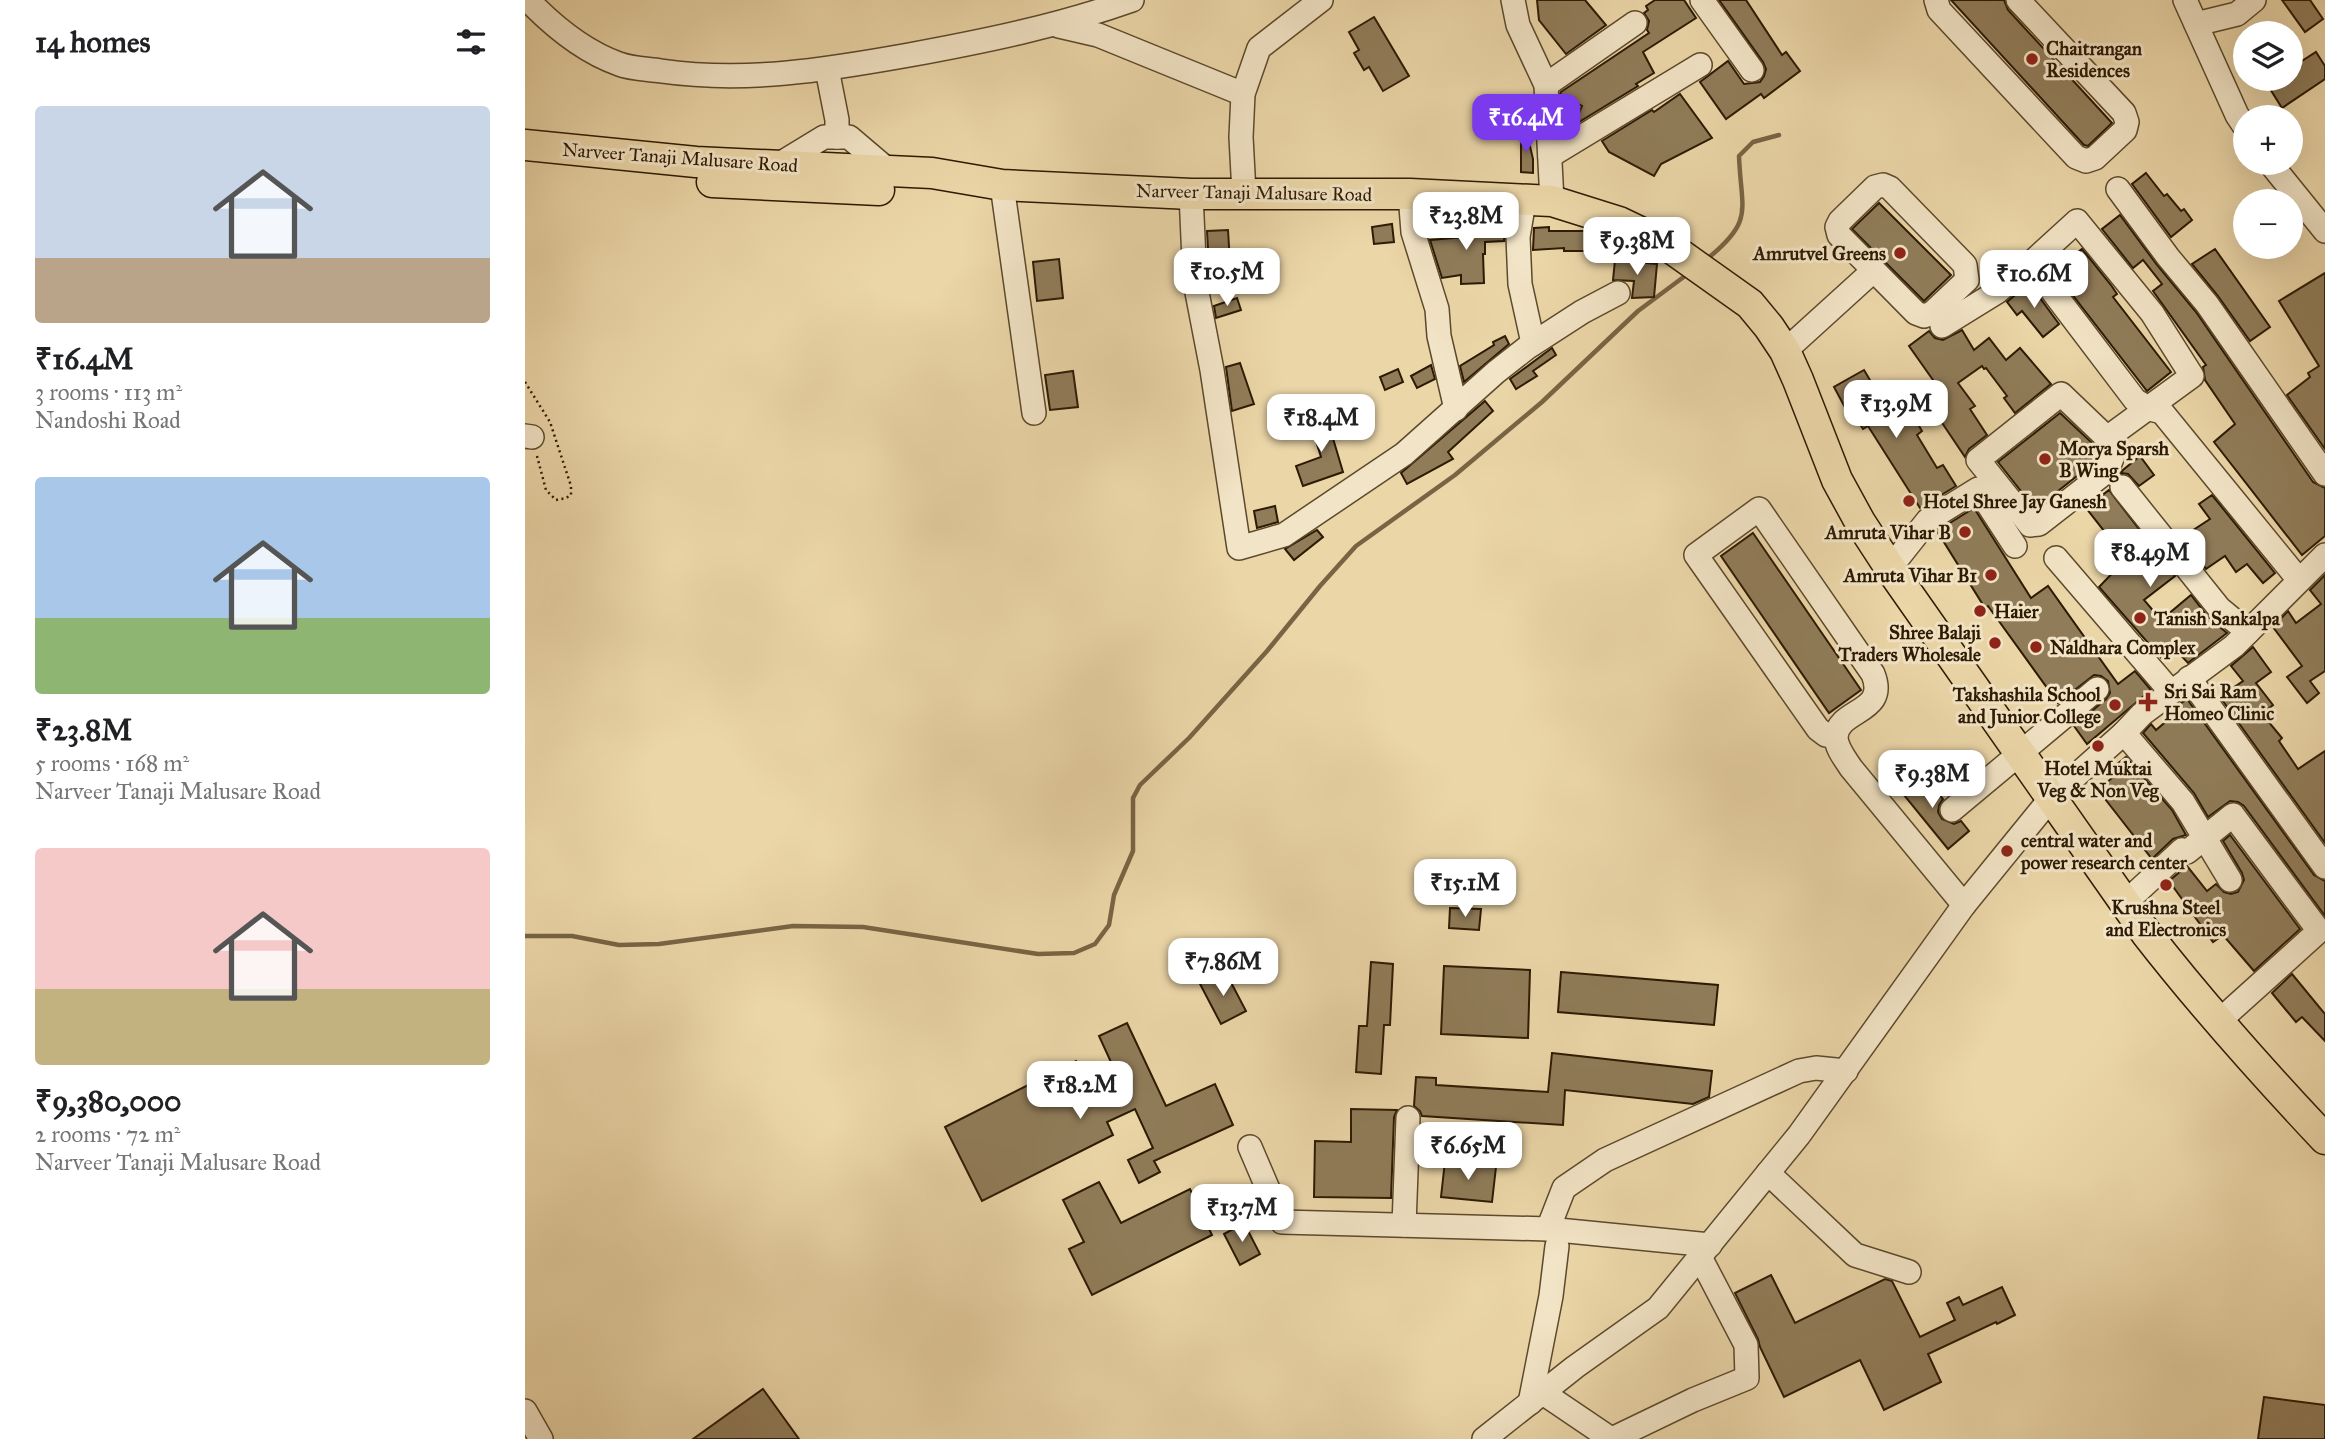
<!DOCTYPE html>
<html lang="en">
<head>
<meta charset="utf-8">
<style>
  :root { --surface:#fff; --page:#f2f2f2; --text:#202124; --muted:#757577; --accent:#7c3aed }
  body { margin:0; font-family:"IM FELL Great Primer",serif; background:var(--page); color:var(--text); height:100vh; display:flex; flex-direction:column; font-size:26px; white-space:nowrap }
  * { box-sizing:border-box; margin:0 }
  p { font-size:23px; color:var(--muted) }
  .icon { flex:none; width:38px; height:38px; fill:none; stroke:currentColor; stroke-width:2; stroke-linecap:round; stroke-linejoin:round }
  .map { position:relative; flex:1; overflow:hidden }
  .panel { display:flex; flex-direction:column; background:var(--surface); width:525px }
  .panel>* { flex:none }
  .controls { position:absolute; left:1708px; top:21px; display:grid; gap:14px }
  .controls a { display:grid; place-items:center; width:70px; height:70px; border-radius:50%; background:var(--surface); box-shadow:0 7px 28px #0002; font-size:35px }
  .price { position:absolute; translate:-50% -60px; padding:0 16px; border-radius:14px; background:#fff; color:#222; font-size:23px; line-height:46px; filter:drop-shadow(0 2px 4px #0008) }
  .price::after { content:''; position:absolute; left:50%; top:42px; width:21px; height:16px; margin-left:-10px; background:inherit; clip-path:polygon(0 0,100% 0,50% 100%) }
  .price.selected { background:var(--accent); color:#fff }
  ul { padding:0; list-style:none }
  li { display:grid; align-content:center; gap:14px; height:371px; padding:0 35px }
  li span { display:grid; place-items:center; height:217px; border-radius:7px; color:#555 }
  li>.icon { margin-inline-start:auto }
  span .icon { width:126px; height:126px; fill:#fffc; stroke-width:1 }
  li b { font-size:30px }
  h2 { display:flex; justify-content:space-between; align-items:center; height:84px; padding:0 35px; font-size:30px }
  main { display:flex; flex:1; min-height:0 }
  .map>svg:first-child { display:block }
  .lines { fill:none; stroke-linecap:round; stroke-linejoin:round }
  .stream { stroke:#786444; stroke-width:4.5 }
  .building { fill:#907c59; stroke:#2d1a03; stroke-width:2 }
  .minor-casing { stroke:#5c492c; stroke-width:26 }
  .major-casing { stroke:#2d1a03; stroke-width:33 }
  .path { stroke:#2d1a03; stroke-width:2.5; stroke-dasharray:2 3.5; stroke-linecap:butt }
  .minor { stroke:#f2e4c6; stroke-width:23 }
  .major { stroke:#ebd6a8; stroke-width:30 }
  .poi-dot { fill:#8f2418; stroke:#f2e4c6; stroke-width:2.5 }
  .labels { text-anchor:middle; stroke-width:6; stroke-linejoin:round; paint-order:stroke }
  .poi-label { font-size:19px; font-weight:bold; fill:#2d1a03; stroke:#f2e4c6; text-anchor:start }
  .street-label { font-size:19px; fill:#2d1a03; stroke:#f2e4c6 }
</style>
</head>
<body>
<main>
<section class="panel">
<h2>14 homes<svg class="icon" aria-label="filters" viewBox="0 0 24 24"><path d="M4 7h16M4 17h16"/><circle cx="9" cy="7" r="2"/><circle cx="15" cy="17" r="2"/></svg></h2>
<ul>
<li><span style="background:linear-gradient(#c9d6e8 70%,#b9a48a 0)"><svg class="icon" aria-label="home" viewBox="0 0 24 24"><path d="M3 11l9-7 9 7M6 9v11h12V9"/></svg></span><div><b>₹16.4M</b><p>3 rooms · 113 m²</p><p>Nandoshi Road</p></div></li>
<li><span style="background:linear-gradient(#a9c7e8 65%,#8fb573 0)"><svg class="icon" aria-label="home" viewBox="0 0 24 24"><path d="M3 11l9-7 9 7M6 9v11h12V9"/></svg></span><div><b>₹23.8M</b><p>5 rooms · 168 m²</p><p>Narveer Tanaji Malusare Road</p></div></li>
<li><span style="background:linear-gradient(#f6c9c9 65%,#c2b280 0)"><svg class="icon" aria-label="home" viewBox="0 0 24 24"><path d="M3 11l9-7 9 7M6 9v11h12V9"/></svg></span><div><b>₹9,380,000</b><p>2 rooms · 72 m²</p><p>Narveer Tanaji Malusare Road</p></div></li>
</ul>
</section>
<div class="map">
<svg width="1800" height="1439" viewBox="0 0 1800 1439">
  <rect width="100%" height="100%" fill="#ebd6a8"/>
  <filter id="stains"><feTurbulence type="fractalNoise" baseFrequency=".00286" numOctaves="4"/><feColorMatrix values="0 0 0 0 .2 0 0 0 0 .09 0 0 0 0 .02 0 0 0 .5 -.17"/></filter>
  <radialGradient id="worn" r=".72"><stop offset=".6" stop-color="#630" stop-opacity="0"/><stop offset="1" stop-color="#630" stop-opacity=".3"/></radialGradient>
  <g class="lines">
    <!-- stream -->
    <g class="stream">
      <path d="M1182 259C1230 220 1216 211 1214 156L1228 142 1254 135"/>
      <path d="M0 936H47L94 945 134 944 268 926 338 927 513 954 549 953 570 944 584 925 589 895 608 851V798L615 785 664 738 742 651 795 586 831 546 930 475 1017 402 1113 311 1164 273"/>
    </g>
  </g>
  <!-- building -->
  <g class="building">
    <path d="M1012 0H1060L1081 25 1041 54 1014 20Z"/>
    <path d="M1130 0H1159L1171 18 1118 52 1129 73 1111 84 1113 86 1049 125 1057 106 1035 94 1036 92 1124 33 1122 30 1124 21 1119 13 1123 10 1121 6Z"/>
    <path d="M1194 0H1221L1257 55 1261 52 1275 71 1239 98 1236 94 1201 119 1175 82 1203 61 1219 84 1235 82 1239 76 1241 69 1238 62Z"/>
    <path d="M1426 0H1479L1483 10 1587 123 1563 146 1559 145Z"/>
    <path d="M1757 0H1785L1798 19 1780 32Z"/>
    <path d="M849 17 884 76 858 91 844 67 839 70 829 53 834 50 824 32Z"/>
    <path d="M1791 52 1800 66V79L1757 108 1742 84 1750 79H1766V68Z"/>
    <path d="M1155 94 1187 138 1136 164 1129 176 1084 152 1077 141 1127 110 1129 112Z"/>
    <path d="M996 129H1001L1008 159V173L996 172Z"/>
    <path d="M1621 173 1639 196 1642 194 1656 211 1659 209 1667 220 1646 237 1607 184Z"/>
    <path d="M1354 203 1426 275 1399 301 1327 229Z"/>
    <path d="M1595 215 1632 265 1671 312 1788 482 1800 488V536L1777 555 1689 442 1710 424 1680 380 1678 367 1681 365 1628 291 1637 284 1618 260 1608 268 1577 229Z"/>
    <path d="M960 220 961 228 980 227 979 241 960 242V254H958L959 283 936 284V275L917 278 905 240 939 237 938 221Z"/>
    <path d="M867 224 869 242 849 244 847 227Z"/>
    <path d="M1024 227V231H1063L1070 233V251H1039V248L1008 250 1009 228Z"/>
    <path d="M703 230 705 263 693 264 696 282 685 284 682 231Z"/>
    <path d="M1557 249 1586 285 1592 294 1588 297 1646 372 1622 391 1529 271Z"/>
    <path d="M1690 249 1745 327 1725 341 1693 296 1667 264Z"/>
    <path d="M534 259 538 298 512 301 508 262Z"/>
    <path d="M1090 260 1132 264 1129 297 1107 298 1109 281 1088 280Z"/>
    <path d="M1800 273V449L1762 395 1785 377 1783 373 1794 366 1754 301Z"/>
    <path d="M1504 283 1534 324 1518 337 1497 311 1492 315 1482 302Z"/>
    <path d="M712 298 716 310 691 318 689 306Z"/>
    <path d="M1437 330 1449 350 1464 338 1481 360 1495 348 1526 384 1490 413 1479 398 1482 396 1461 368 1459 369 1457 366 1433 383 1450 406 1445 409 1462 435 1444 449 1440 457 1395 390 1408 380 1384 346 1404 331 1410 338 1418 340Z"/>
    <path d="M980 336 984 344 939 382 935 366 969 345 968 342Z"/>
    <path d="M1027 348 1031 355 1008 371 1012 376 991 389 985 379Z"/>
    <path d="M715 363 729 404 707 411 701 367Z"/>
    <path d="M906 365 910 379 892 388 886 376Z"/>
    <path d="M873 369 878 382 860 390 855 377Z"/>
    <path d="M1339 370 1371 424 1387 414 1397 431 1392 435 1412 468 1418 465 1431 486 1395 508 1343 426 1338 429 1328 413 1324 415 1309 387Z"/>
    <path d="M548 371 553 407 525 410 520 375Z"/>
    <path d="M960 401 968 411 923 452 928 459 882 484 876 473Z"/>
    <path d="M796 410 807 435 818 472 778 486 771 466 796 457 789 435H791L783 416Z"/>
    <path d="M1535 413 1566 442 1572 457 1570 462 1510 509 1473 462Z"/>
    <path d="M1615 456 1629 475 1614 486 1603 474 1596 473 1598 470Z"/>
    <path d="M1584 490 1650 576 1619 600 1636 620 1666 595 1683 617 1702 633 1663 663 1651 650 1638 660 1574 587 1601 559 1561 508Z"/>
    <path d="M1687 495 1750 573 1738 583 1722 564 1711 572 1700 556 1681 569 1656 538 1685 519 1674 504Z"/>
    <path d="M750 506 753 522 732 528 729 511Z"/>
    <path d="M1449 508 1506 598 1523 586 1593 684 1610 671 1626 690 1562 744 1549 726 1581 699 1585 693 1583 681 1576 676 1569 675 1533 703 1463 606 1460 608 1412 531Z"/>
    <path d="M792 530 798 537 769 560 760 549Z"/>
    <path d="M1228 533 1336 690 1304 713 1196 556Z"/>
    <path d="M1800 575V671L1785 681 1794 693 1782 703 1762 677 1777 666 1748 627 1763 611 1771 623 1796 604 1785 590Z"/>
    <path d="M1728 647 1746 672 1731 683 1748 705 1737 714 1757 738 1754 741 1773 769 1800 751V843L1695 697 1718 681 1706 666Z"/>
    <path d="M1662 699 1789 875 1800 881V916L1719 806 1713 802 1705 801 1683 817 1669 793 1618 733 1626 724 1631 730 1651 713 1648 709Z"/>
    <path d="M1601 757 1647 810 1661 835 1648 839 1627 859 1573 790 1587 778 1582 772Z"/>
    <path d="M1396 772 1418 799 1414 805 1413 812 1417 819 1429 824 1436 821 1444 831 1423 849 1374 789Z"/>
    <path d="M1705 835 1775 929 1729 971 1698 935 1688 942 1644 881 1662 866 1682 891 1691 884 1699 892 1706 894 1713 892 1719 880 1717 873 1698 841Z"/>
    <path d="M925 908 956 909 954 930 924 928Z"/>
    <path d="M846 962 868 964 865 1025H859L856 1074 831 1072 834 1026H842Z"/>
    <path d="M919 966 1005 970 1003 1038 916 1034Z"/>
    <path d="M700 971 721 1011 696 1024 675 984Z"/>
    <path d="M1036 972 1193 985 1189 1025 1033 1012Z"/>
    <path d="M1767 974 1800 1014V1041L1777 1017 1771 1022 1747 993Z"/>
    <path d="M602 1023 641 1106 690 1084 708 1125 629 1161 635 1172 614 1183 603 1160 628 1148 610 1109 582 1122 588 1135 457 1201 420 1127 551 1061 570 1099 597 1086 574 1036Z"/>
    <path d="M1027 1053 1187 1071 1184 1097 1168 1104 1040 1090 1038 1125 897 1116 895 1111 889 1106 891 1077 911 1078V1085L1023 1092Z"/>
    <path d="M826 1109 872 1110 869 1117 866 1198 789 1197 790 1141 826 1142Z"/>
    <path d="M920 1161 971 1167 967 1202 916 1197Z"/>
    <path d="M574 1182 596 1223 665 1189 687 1235 567 1295 544 1249 559 1242 538 1200Z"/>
    <path d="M719 1223 735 1254 715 1265 699 1234Z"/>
    <path d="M1246 1275 1270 1323 1360 1279 1367 1281 1395 1337 1430 1320 1422 1303 1434 1297 1438 1305 1477 1287 1490 1315 1472 1324 1471 1322 1403 1354 1416 1382 1359 1410 1335 1360 1259 1397 1235 1347 1233 1339 1210 1293Z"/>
    <path d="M238 1389 274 1439H168Z"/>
    <path d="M1739 1397 1800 1405V1439H1733Z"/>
  </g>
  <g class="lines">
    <!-- minor casing -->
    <g class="minor-casing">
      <g id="minor">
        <path d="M3 0C28 26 60 52 94 64 107 69 123 69 136 71 221 83 300 70 384 55 460 41 534 26 607 0"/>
        <path d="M988 0 993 25 1021 85 1027 201"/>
        <path d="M1177 0 1227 70"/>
        <path d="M1411 0 1414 10 1551 157 1561 161 1570 158 1600 130 1602 122 1599 113 1493 0"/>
        <path d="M1660 0 1712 115 1720 127"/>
        <path d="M1671 24 1712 14 1729 0"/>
        <path d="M534 26 573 35 718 94"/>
        <path d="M302 69 312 120V137"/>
        <path d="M1021 85 1110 23"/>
        <path d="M1025 156 1175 65"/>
        <path d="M1745 163 1800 231"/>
        <path d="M253 165 299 137H324L364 171"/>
        <path d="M477 185 509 413"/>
        <path d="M1358 185 1365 188 1440 265 1442 280 1407 313 1399 316 1391 313 1314 235 1312 227 1315 221 1350 187Z"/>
        <path d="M1593 189 1643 257 1682 304 1800 474"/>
        <path d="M719 193 716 137 718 94 734 48 796 0"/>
        <path d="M666 194 670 282 687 370 714 548 759 535 879 454 971 372 1008 343 995 284 993 237 999 201"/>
        <path d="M885 194 888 232 912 309 914 336 931 409"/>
        <path d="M1417 326 1472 292 1506 263"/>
        <path d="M1006 345 1057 312 1093 293"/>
        <path d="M1260 351 1348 271"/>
        <path d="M0 436 7 437"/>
        <path d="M1582 438 1536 394 1453 460 1505 525 1514 524 1582 471 1587 458 1582 438 1667 376 1627 313 1552 221 1506 263 1610 400 1625 409 1637 412 1774 580"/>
        <path d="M1597 487 1694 608 1723 632"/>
        <path d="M1531 558 1646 692"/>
        <path d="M1365 568 1403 520 1453 489 1490 546"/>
        <path d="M1664 678 1800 867"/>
        <path d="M1599 733 1658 802 1705 880"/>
        <path d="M1311 737 1301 735 1293 729 1171 555 1234 509 1348 674C1364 714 1313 708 1311 737 1311 748 1321 760 1326 768L1439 905"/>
        <path d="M1427 810 1572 689"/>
        <path d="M1600 903 1657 850 1662 852 1708 815 1794 931 1693 1022"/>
        <path d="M725 1147 757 1222 1023 1229 1185 1245"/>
        <path d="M1243 1173 1330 1255 1384 1272"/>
        <path d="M879 1225 883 1118"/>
        <path d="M1023 1229 1039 1188 1080 1160 1274 1071 1291 1068 1321 1071"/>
        <path d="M1018 1393 1086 1439"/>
        <path d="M1005 1403 1026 1296 1032 1246"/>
        <path d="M0 1411 16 1439"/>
        <path d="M959 1439 1050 1367 1133 1308 1274 1135 1439 905 1526 798 1599 733 1617 714 1709 646 1800 555"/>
        <path d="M1087 1439 1168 1400 1222 1378 1221 1345 1175 1257"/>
      </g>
    </g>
    <!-- major casing -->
    <g class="major-casing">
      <g id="major">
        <path d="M0 145 171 162 407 173 477 185 666 194H885L1027 201 1094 222 1142 245 1225 304 1244 327 1260 351 1273 380 1312 480 1335 522 1365 568 1621 933C1677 1005 1737 1072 1800 1139"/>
        <path d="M187 182 354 190"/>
      </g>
    </g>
    <!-- path -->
    <path class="path" d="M0 382 25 422 46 486V495L41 498 31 500 21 490 12 456"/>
    <!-- minor -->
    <use href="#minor" class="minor"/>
    <!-- major -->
    <use href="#major" class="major"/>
  </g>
  <!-- markers -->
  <g class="poi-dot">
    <circle cx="1507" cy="59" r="7"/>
    <circle cx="1375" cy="253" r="7"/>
    <circle cx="1520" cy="459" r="7"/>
    <circle cx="1384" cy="501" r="7"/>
    <circle cx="1440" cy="532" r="7"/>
    <circle cx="1466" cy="575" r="7"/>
    <circle cx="1455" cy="611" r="7"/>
    <circle cx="1615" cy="618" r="7"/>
    <circle cx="1470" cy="643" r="7"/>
    <circle cx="1511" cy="647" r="7"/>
    <path d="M1619.5 691.5h7v7h7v7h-7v7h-7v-7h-7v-7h7z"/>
    <circle cx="1590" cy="705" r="7"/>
    <circle cx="1573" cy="746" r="7"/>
    <circle cx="1482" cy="851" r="7"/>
    <circle cx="1641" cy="885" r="7"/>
  </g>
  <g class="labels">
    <!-- poi labels -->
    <g class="poi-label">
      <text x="1521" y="55">Chaitrangan<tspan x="1521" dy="22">Residences</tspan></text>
      <text x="1361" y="260" text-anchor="end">Amrutvel Greens</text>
      <text x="1534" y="455">Morya Sparsh<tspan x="1534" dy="22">B Wing</tspan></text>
      <text x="1398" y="508">Hotel Shree Jay Ganesh</text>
      <text x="1426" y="539" text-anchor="end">Amruta Vihar B</text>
      <text x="1452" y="582" text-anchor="end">Amruta Vihar B1</text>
      <text x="1469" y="618">Haier</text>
      <text x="1629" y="625">Tanish Sankalpa</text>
      <text x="1456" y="639" text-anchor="end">Shree Balaji<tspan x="1456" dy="22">Traders Wholesale</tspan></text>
      <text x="1525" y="654">Naldhara Complex</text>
      <text x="1639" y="698">Sri Sai Ram<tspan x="1639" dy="22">Homeo Clinic</tspan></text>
      <text x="1576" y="701" text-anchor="end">Takshashila School<tspan x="1576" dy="22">and Junior College</tspan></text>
      <text x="1573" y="775" text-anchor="middle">Hotel Muktai<tspan x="1573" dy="22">Veg &amp; Non Veg</tspan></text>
      <text x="1496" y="847">central water and<tspan x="1496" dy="22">power research center</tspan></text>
      <text x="1641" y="914" text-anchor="middle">Krushna Steel<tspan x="1641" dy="22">and Electronics</tspan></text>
    </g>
    <!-- street labels -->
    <g class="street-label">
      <text transform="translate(155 157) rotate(4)" y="7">Narveer Tanaji Malusare Road</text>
      <text transform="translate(729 192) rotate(1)" y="7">Narveer Tanaji Malusare Road</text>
    </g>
  </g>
  <rect width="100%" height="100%" filter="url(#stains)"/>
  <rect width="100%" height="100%" fill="url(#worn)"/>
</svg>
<div class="controls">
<a><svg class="icon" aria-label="layers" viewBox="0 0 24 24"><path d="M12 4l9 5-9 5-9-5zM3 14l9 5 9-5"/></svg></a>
<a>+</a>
<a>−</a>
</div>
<b class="price selected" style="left:1001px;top:154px">₹16.4M</b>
<b class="price" style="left:941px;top:252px">₹23.8M</b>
<b class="price" style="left:1112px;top:277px">₹9.38M</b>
<b class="price" style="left:702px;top:308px">₹10.5M</b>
<b class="price" style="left:1509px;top:310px">₹10.6M</b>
<b class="price" style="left:1371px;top:440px">₹13.9M</b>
<b class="price" style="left:796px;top:454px">₹18.4M</b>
<b class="price" style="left:1625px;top:589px">₹8.49M</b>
<b class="price" style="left:1407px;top:810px">₹9.38M</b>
<b class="price" style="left:940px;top:919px">₹15.1M</b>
<b class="price" style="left:698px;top:998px">₹7.86M</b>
<b class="price" style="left:555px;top:1121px">₹18.2M</b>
<b class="price" style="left:943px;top:1182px">₹6.65M</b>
<b class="price" style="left:717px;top:1244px">₹13.7M</b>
</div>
</main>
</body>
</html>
